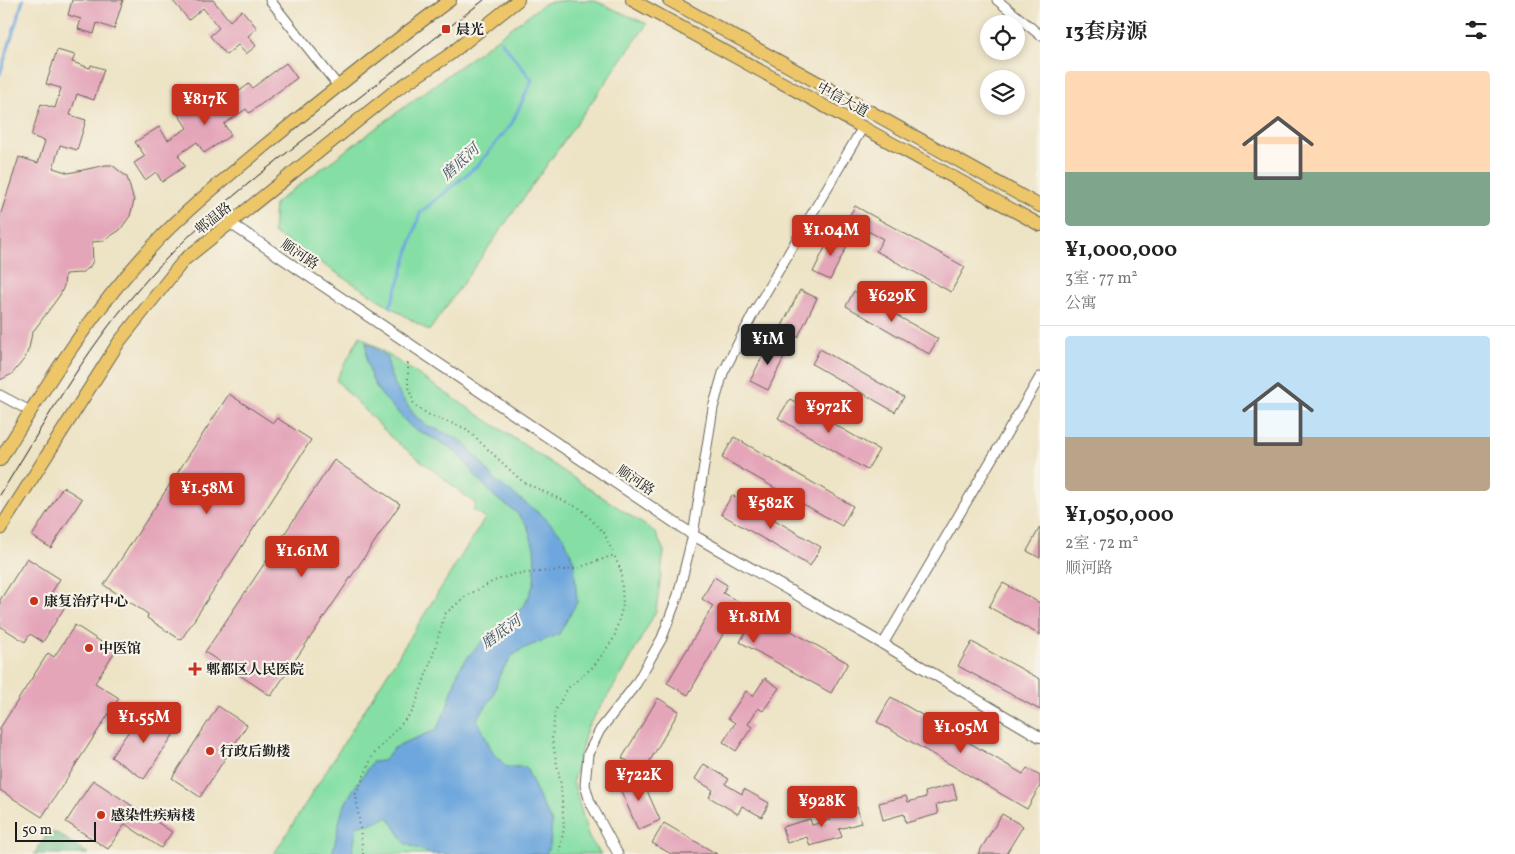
<!DOCTYPE html>
<html lang="zh">
<head>
<meta charset="utf-8">
<style>
  :root { --surface:#fff; --page:#f6f6f6; --text:#222; --muted:#767676; --line:#e0e0e0; --accent:#c8321e }
  body { margin:0; font-family:Vollkorn,"Noto Serif SC",serif; background:var(--page); color:var(--text); height:100vh; display:flex; flex-direction:column; font-size:19px; white-space:nowrap }
  * { box-sizing:border-box; margin:0 }
  p { font-size:16px; color:var(--muted) }
  .icon { flex:none; width:28px; height:28px; fill:none; stroke:currentColor; stroke-width:2; stroke-linecap:round; stroke-linejoin:round }
  .map { position:relative; flex:1; overflow:hidden }
  .side { display:flex; flex-direction:column; background:var(--surface); width:475px }
  .side>* { flex:none }
  .fabs { position:absolute; left:980px; top:15px; display:grid; gap:10px }
  .fabs a { display:grid; place-items:center; width:45px; height:45px; border-radius:50%; background:var(--surface); box-shadow:0 2px 8px #0003; font-size:25px }
  .scale { position:absolute; left:15px; bottom:12px; width:81px; box-sizing:border-box; padding-left:5px; border:2px solid #1c1c1c; border-top:0; font-size:14px; line-height:18px; white-space:nowrap; color:#1c1c1c; -webkit-text-stroke:4px #f7f3e8; paint-order:stroke }
  .price { position:absolute; translate:-50% -42px; padding:0 11px; border-radius:5px; background:var(--accent); color:#fff; font-size:16px; line-height:32px; filter:drop-shadow(0 1px 2px #0008) }
  .price::after { content:''; position:absolute; left:50%; top:30px; width:15px; height:11px; margin-left:-8px; background:inherit; clip-path:polygon(0 0,100% 0,50% 100%) }
  .price.active { background:#222; color:#fff }
  ul { padding:0; list-style:none }
  li { display:grid; align-content:center; gap:10px; height:265px; padding:0 25px }
  li+li { border-top:1px solid var(--line) }
  li span { display:grid; place-items:center; height:155px; border-radius:5px; color:#555 }
  li>.icon { margin-inline-start:auto }
  span .icon { width:90px; height:90px; fill:#fffc; stroke-width:1 }
  li b { font-size:21px }
  h2 { display:flex; justify-content:space-between; align-items:center; height:60px; padding:0 25px; font-size:21px }
  main { display:flex; flex:1; min-height:0 }
  .map>svg:first-child { display:block }
  .green { fill:#85dfa5; stroke:#507e60 }
  .forest { fill:#6cbe8a; stroke:#446d53 }
  .water { fill:#6ea7dd; stroke:#45627c }
  .lines { fill:none; stroke-linecap:round; stroke-linejoin:round }
  .stream { stroke:#6ea7dd; stroke-width:3 }
  .building { fill:#e4a5b9 }
  .minor-casing { stroke:#656257; stroke-width:11 }
  .tertiary-casing { stroke:#656257; stroke-width:12 }
  .primary-casing { stroke:#656257; stroke-width:14 }
  .path { stroke:#656257; stroke-width:2; stroke-dasharray:1 4; stroke-linecap:butt }
  .minor { stroke:#fff; stroke-width:9 }
  .tertiary { stroke:#fff; stroke-width:10 }
  .primary { stroke:#ecc669; stroke-width:12 }
  .tram { stroke:#1c1c1c; stroke-width:1 }
  .poi-dot { fill:#c8321e; stroke:#f7f3e8; stroke-width:2 }
  .labels { text-anchor:middle; stroke-width:4.5; stroke-linejoin:round; paint-order:stroke }
  .poi-label { font-size:14px; font-weight:bold; fill:#1c1c1c; stroke:#f7f3e8; text-anchor:start }
  .street-label { font-size:14px; fill:#1c1c1c; stroke:#f7f3e8 }
  .water-label { font-size:15px; font-style:italic; fill:#3d5469; stroke:#f7f3e8 }
</style>
</head>
<body>
<main>
<div class="map">
<svg width="1040" height="854" viewBox="0 0 1040 854">
  <rect width="100%" height="100%" fill="#f7f3e8"/>
  <filter id="ink" filterUnits="userSpaceOnUse"><feTurbulence type="fractalNoise" baseFrequency=".02" numOctaves="2"/><feDisplacementMap in="SourceGraphic" scale="10" xChannelSelector="R" yChannelSelector="G"/><feConvolveMatrix kernelMatrix="1 2 1 2 8 2 1 2 1" color-interpolation-filters="sRGB"/></filter>
  <filter id="wash" filterUnits="userSpaceOnUse"><feTurbulence type="fractalNoise" baseFrequency=".0096" numOctaves="4" result="noise"/><feDisplacementMap in="SourceGraphic" scale="20" xChannelSelector="R" yChannelSelector="G"/><feGaussianBlur stdDeviation="1.12" result="paint"/><feColorMatrix in="noise" values="0 0 0 0 0 0 0 0 0 0 0 0 0 0 0 0 0 1.4 0 .05"/><feComposite in="paint" operator="in"/></filter>
  <g filter="url(#wash)">
    <rect width="100%" height="100%" fill="#ede3c5"/>
    <!-- green -->
    <g class="green">
      <path d="M567 0H593L647 24 429 331 273 233 275 203 545 3Z"/>
      <path d="M360 336 655 532 664 551 656 611 623 672 587 728 573 781 589 838 601 854H274L485 518 473 510 476 504 392 438 336 380Z"/>
    </g>
    <!-- forest -->
    <path class="forest" d="M52 833H57L89 854H34L47 834Z"/>
    <!-- water -->
    <path class="water" d="M366 342 388 357 389 372 399 393 415 416 428 426 452 436 465 443 497 482 544 517 564 537 574 562 577 602 559 634 522 649 511 657 499 676 493 696 477 719 493 753 507 767H526L542 804 552 822 550 846 546 854H432L406 844 388 817 369 824 357 825 352 854H332C337 841 337 826 342 812 348 794 362 778 372 762L383 761 393 749 401 744 436 730 446 710 459 669 470 654 482 642 507 625 523 606 529 596 534 583 535 564 534 548 527 525 516 512 496 498 479 480 459 455 448 446 411 427 379 392 372 379 367 362Z"/>
    <g class="lines">
      <!-- stream -->
      <g class="stream">
        <path d="M0 74 23 0"/>
        <path d="M390 307 401 276 420 213 479 164 512 123 532 80 501 41"/>
      </g>
    </g>
    <g id="blocks">
      <!-- building -->
      <g class="building">
        <path d="M72 0H123L114 29 97 23 94 34 78 29 81 19 68 15Z"/>
        <path d="M172 0H213L230 21 242 10 257 28 248 36 256 46 246 54 238 45 226 55 210 36 219 28 203 8 189 20Z"/>
        <path d="M57 50 75 55 72 62 90 68 91 65 104 69 94 100 77 94 70 115 86 120 77 150 60 145 53 168 69 173 106 165H112L127 177 134 201 130 216 120 230 103 241 92 242 93 261 89 268 81 273 65 274 64 286 60 295 32 333 29 348 25 358 12 374 0 380V216L19 157 38 163 45 141 31 136 41 104 55 108 61 88 46 84Z"/>
        <path d="M286 63 297 78 249 113 246 109 224 124 231 135 204 153 197 142 178 155 185 166 162 182 156 172 145 180 134 163 145 156 135 142 159 127 168 140 187 128 178 114 204 96 214 110 249 84 252 88Z"/>
        <path d="M855 206 965 267 951 292 876 251 883 239 847 220Z"/>
        <path d="M832 233 849 242 830 280 813 272Z"/>
        <path d="M800 290 817 298 798 337 781 328Z"/>
        <path d="M854 291 938 339 929 354 846 306Z"/>
        <path d="M769 343 787 351 768 390 750 381Z"/>
        <path d="M820 349 904 397 895 412 812 364Z"/>
        <path d="M229 394 273 423 277 418 311 440 181 640 147 618 148 614 104 585Z"/>
        <path d="M790 399 879 450 867 470 778 418Z"/>
        <path d="M734 437 853 506 842 526 722 458Z"/>
        <path d="M334 460 400 504 271 696 205 652Z"/>
        <path d="M63 487 82 499 51 548 32 536Z"/>
        <path d="M732 495 821 547 810 566 721 514Z"/>
        <path d="M1040 527V558L1027 551Z"/>
        <path d="M27 558 60 579 50 595 66 605 43 642 30 634 25 642 0 626V600Z"/>
        <path d="M714 577 727 585 723 593 848 663 831 693 740 642 749 626 733 617 688 695 667 683 713 606 702 599Z"/>
        <path d="M1003 583 1040 603V635L989 607Z"/>
        <path d="M75 625 115 651 95 683 119 698 42 817 0 790V728L48 653 54 657Z"/>
        <path d="M972 642 1040 679V710L958 666Z"/>
        <path d="M765 678 779 688 763 711 758 708 748 724 752 727 736 751 723 742 735 723 728 718 746 691 753 696Z"/>
        <path d="M891 697 1023 774 1027 768 1040 776V786L1027 809 877 722Z"/>
        <path d="M658 698 679 711 644 771 622 758Z"/>
        <path d="M218 706 247 725 200 797 172 778Z"/>
        <path d="M144 709 177 729 144 779 111 757Z"/>
        <path d="M704 764 729 779 725 784 742 794 744 789 769 803 762 817 742 806 738 814 709 797 713 790 695 779Z"/>
        <path d="M640 775 660 820 638 830 618 784Z"/>
        <path d="M93 780 172 832 161 848 125 824 108 849 66 822Z"/>
        <path d="M953 784 957 799 936 805 938 814 906 823 904 814 883 820 879 803 906 796 908 802 926 797 925 792Z"/>
        <path d="M857 807 861 823 839 829 842 837 810 846 807 837 787 843 782 827 810 819 812 825 830 820 829 815Z"/>
        <path d="M1002 814 1023 826 1006 854H978Z"/>
        <path d="M664 823 717 854H671L652 843Z"/>
      </g>
    </g>
  </g>
  <g filter="url(#ink)">
    <use href="#blocks" fill-opacity="0" stroke="#656257" stroke-width="1"/>
    <g class="lines">
      <!-- minor casing -->
      <g class="minor-casing">
        <g id="minor">
          <path d="M270 0 339 87"/>
          <path d="M997 0 1040 35"/>
          <path d="M0 395 30 411"/>
          <path d="M883 644 1040 377"/>
          <path d="M618 854 590 802 585 785 588 754 600 730 636 684 662 638 678 595 693 535 713 408 723 373 753 314 863 127"/>
        </g>
      </g>
      <!-- tertiary casing -->
      <g class="tertiary-casing">
        <path id="tertiary" d="M230 223 693 535 883 644 1040 737"/>
      </g>
      <!-- primary casing -->
      <g class="primary-casing">
        <g id="primary">
          <path d="M632 0 1040 225"/>
          <path d="M669 0 1040 206"/>
          <path d="M0 460C48 382 95 306 158 240 190 206 228 177 263 147 324 97 386 47 450 0"/>
          <path d="M0 529 119 342 184 260 396 90 449 55 518 0"/>
        </g>
      </g>
      <!-- path -->
      <g class="path">
        <path d="M408 363V384L414 405 431 416 465 428 523 482 581 509 604 533 614 555"/>
        <path d="M363 854 356 794 373 755 413 711 432 658 445 614 466 596 494 581 515 574 575 569 614 555 621 571 623 605 614 638 594 666 568 688 555 711 552 739 561 785 564 828 559 854"/>
      </g>
      <!-- minor -->
      <use href="#minor" class="minor"/>
      <!-- tertiary -->
      <use href="#tertiary" class="tertiary"/>
      <!-- primary -->
      <use href="#primary" class="primary"/>
      <!-- tram -->
      <path class="tram" d="M0 495C43 426 83 353 137 291 201 216 278 159 356 100 399 67 441 33 484 0"/>
    </g>
  </g>
  <!-- markers -->
  <g class="poi-dot">
    <rect x="441" y="24" width="10" height="10" rx="2.5"/>
    <circle cx="34" cy="601" r="5"/>
    <circle cx="89" cy="648" r="5"/>
    <path d="M192.5 661.5h5v5h5v5h-5v5h-5v-5h-5v-5h5z"/>
    <circle cx="210" cy="751" r="5"/>
    <circle cx="101" cy="815" r="5"/>
  </g>
  <g class="labels">
    <!-- poi labels -->
    <g class="poi-label">
      <text x="456" y="34">晨光</text>
      <text x="44" y="606">康复治疗中心</text>
      <text x="99" y="653">中医馆</text>
      <text x="206" y="674">郫都区人民医院</text>
      <text x="220" y="756">行政后勤楼</text>
      <text x="111" y="820">感染性疾病楼</text>
    </g>
    <!-- street labels -->
    <g class="street-label">
      <text transform="translate(843 99) rotate(29)" y="5">中信大道</text>
      <text transform="translate(213 218) rotate(-39)" y="5">郫温路</text>
      <text transform="translate(300 254) rotate(34)" y="5">顺河路</text>
      <text transform="translate(636 480) rotate(34)" y="5">顺河路</text>
    </g>
    <!-- water labels -->
    <g class="water-label">
      <text transform="translate(460 162) rotate(-43)" y="5">磨底河</text>
      <text transform="translate(501 632) rotate(-36)" y="5">磨底河</text>
    </g>
  </g>
</svg>
<div class="fabs">
<a><svg class="icon" aria-label="locate" viewBox="0 0 24 24"><circle cx="12" cy="12" r="6"/><path d="M12 2v4M12 18v4M2 12h4M18 12h4"/></svg></a>
<a><svg class="icon" aria-label="layers" viewBox="0 0 24 24"><path d="M12 4l9 5-9 5-9-5zM3 14l9 5 9-5"/></svg></a>
</div>
<div class="scale">50 m</div>
<b class="price" style="left:205px;top:126px">¥817K</b>
<b class="price" style="left:831px;top:257px">¥1.04M</b>
<b class="price" style="left:892px;top:323px">¥629K</b>
<b class="price active" style="left:768px;top:366px">¥1M</b>
<b class="price" style="left:829px;top:434px">¥972K</b>
<b class="price" style="left:207px;top:515px">¥1.58M</b>
<b class="price" style="left:771px;top:530px">¥582K</b>
<b class="price" style="left:302px;top:578px">¥1.61M</b>
<b class="price" style="left:754px;top:644px">¥1.81M</b>
<b class="price" style="left:144px;top:744px">¥1.55M</b>
<b class="price" style="left:961px;top:754px">¥1.05M</b>
<b class="price" style="left:639px;top:802px">¥722K</b>
<b class="price" style="left:822px;top:828px">¥928K</b>
</div>
<section class="side">
<h2>13套房源<svg class="icon" aria-label="filters" viewBox="0 0 24 24"><path d="M4 7h16M4 17h16"/><circle cx="9" cy="7" r="2"/><circle cx="15" cy="17" r="2"/></svg></h2>
<ul>
<li><span style="background:linear-gradient(#ffd9b3 65%,#7fa58c 0)"><svg class="icon" aria-label="home" viewBox="0 0 24 24"><path d="M3 11l9-7 9 7M6 9v11h12V9"/></svg></span><div><b>¥1,000,000</b><p>3室 · 77 m²</p><p>公寓</p></div></li>
<li><span style="background:linear-gradient(#bfe0f5 65%,#b9a48a 0)"><svg class="icon" aria-label="home" viewBox="0 0 24 24"><path d="M3 11l9-7 9 7M6 9v11h12V9"/></svg></span><div><b>¥1,050,000</b><p>2室 · 72 m²</p><p>顺河路</p></div></li>
</ul>
</section>
</main>
</body>
</html>
